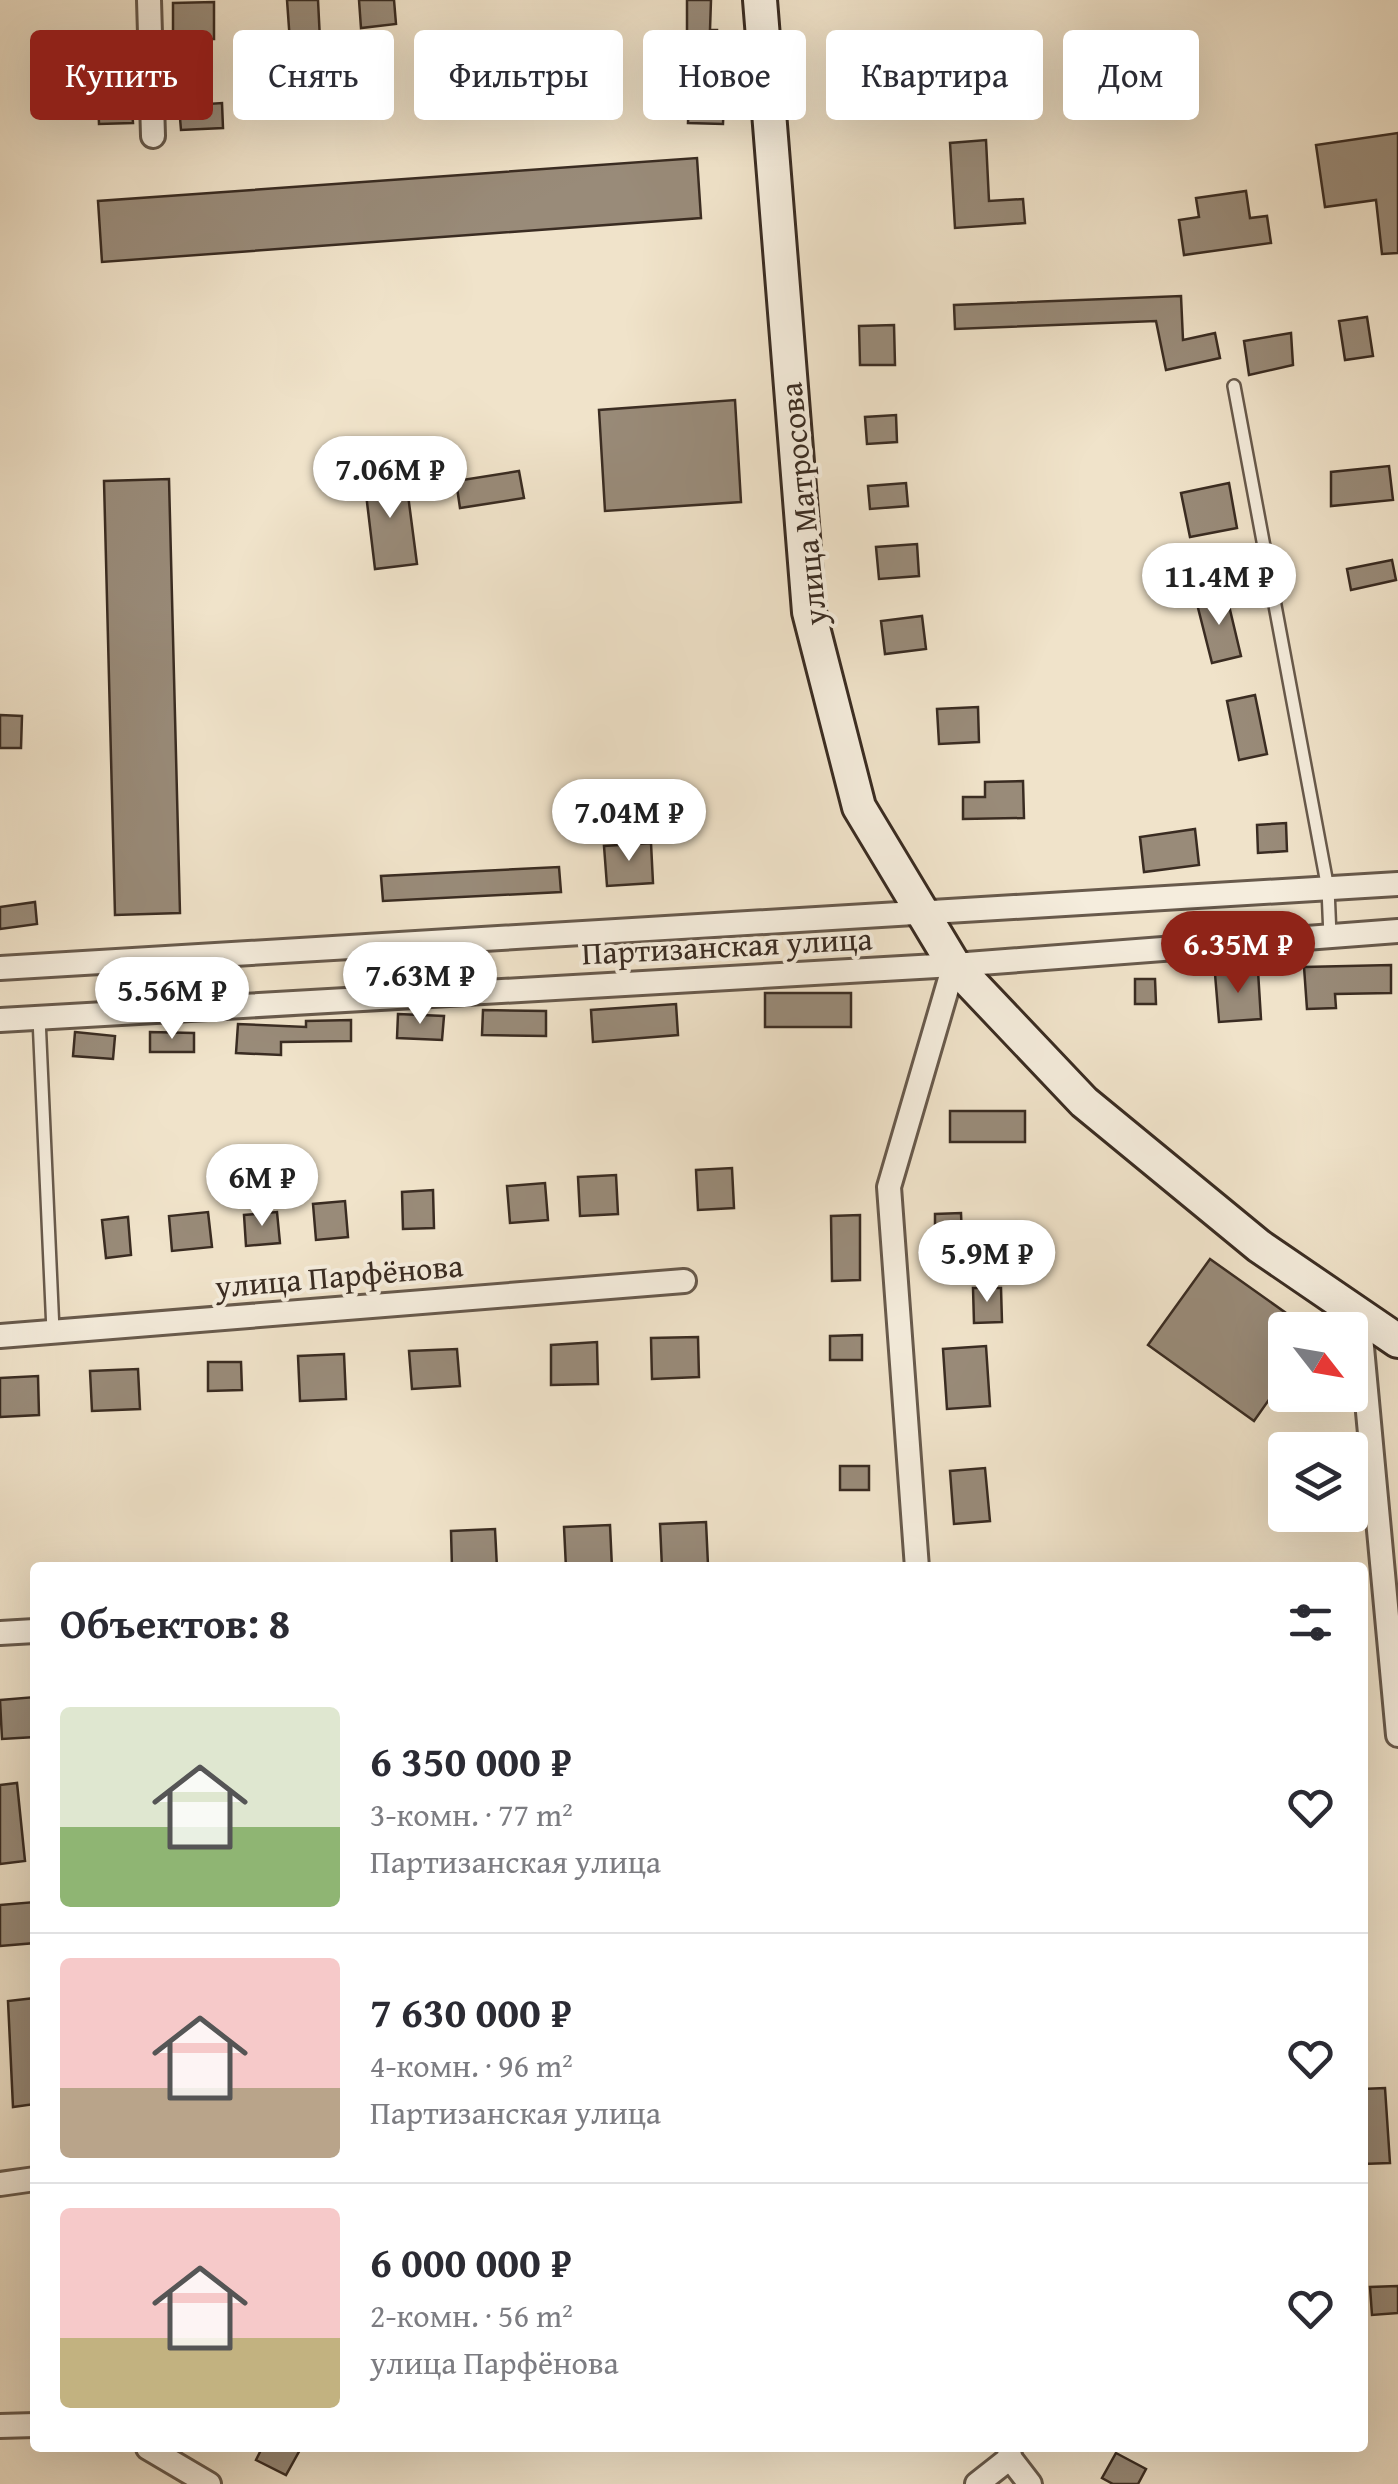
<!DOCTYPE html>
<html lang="ru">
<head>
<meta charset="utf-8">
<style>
  :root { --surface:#fff; --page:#f2f2f3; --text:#2b2b33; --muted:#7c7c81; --line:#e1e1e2; --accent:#8f2418 }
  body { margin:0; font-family:"Gentium Book Plus",serif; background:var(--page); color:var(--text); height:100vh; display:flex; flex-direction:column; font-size:38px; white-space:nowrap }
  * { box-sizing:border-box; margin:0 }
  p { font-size:32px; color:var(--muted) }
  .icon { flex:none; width:55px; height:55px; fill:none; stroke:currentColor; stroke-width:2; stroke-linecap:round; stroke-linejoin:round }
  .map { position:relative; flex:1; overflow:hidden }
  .panel { position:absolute; left:30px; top:1562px; width:1338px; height:890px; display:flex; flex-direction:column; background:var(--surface); border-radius:10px; box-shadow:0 10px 40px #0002 }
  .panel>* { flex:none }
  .top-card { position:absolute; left:30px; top:30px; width:1340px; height:90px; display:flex; gap:20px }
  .needle { width:65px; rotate:121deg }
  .controls { position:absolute; left:1268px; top:1312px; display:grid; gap:20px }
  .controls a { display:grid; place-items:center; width:100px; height:100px; border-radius:10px; background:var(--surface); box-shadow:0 10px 40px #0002; font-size:50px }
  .price { position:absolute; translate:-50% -85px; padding:0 22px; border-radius:35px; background:#fff; color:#222; font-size:32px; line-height:65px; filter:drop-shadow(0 2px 5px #0008) }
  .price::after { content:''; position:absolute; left:50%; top:60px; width:30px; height:22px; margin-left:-15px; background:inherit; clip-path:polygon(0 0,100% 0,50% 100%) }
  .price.on { background:var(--accent); color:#fff }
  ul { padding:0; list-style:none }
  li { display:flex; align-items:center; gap:30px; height:250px; padding:0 30px }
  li+li { border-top:2px solid var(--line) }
  li span { display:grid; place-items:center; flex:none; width:280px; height:200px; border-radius:10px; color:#555 }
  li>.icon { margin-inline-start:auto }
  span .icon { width:120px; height:120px; fill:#fffc; stroke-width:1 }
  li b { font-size:42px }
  h2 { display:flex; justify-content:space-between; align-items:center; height:120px; padding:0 30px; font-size:42px }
  .chip { padding:0 35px; border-radius:10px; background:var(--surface); box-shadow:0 10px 40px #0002; font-size:35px; line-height:90px }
  .chip.on { background:var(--accent); color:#fff }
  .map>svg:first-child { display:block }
  .building { fill:#998b79; stroke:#3a2c22; stroke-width:2.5 }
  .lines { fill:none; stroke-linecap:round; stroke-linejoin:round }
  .lane-casing { stroke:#685a4c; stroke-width:16 }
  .street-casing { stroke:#685a4c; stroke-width:28 }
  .secondary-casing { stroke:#3a2c22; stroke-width:38 }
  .lane { stroke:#f5eddd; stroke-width:11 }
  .street { stroke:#f5eddd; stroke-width:22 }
  .secondary { stroke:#f5eddd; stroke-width:32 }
  .labels { text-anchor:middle; stroke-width:8; stroke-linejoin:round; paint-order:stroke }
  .street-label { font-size:32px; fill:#3a2c22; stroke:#f5eddd }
</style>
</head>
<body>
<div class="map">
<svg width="1398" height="2484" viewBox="0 0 1398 2484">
  <rect width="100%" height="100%" fill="#f0e3ca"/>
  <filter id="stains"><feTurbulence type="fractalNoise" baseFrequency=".002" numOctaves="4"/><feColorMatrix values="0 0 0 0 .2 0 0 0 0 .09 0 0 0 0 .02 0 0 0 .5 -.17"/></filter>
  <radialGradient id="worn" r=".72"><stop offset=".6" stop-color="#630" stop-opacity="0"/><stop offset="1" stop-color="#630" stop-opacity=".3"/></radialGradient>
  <!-- building -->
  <g class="building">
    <path d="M287 0H318L320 40 290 42Z"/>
    <path d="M359 0H394L396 24 361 28Z"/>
    <path d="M687 0H711L710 30H717V56L687 57Z"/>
    <path d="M214 2V39H173V3Z"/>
    <path d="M924 51 927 108 893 110 890 52Z"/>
    <path d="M1023 72 1025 117 985 118 984 74Z"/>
    <path d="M131 94 133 123 99 124 98 96Z"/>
    <path d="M689 97 724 98 723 124 688 123Z"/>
    <path d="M222 103 223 128 181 130 179 106Z"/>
    <path d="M1398 133V253L1382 254 1376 200 1325 207 1316 145Z"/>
    <path d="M986 140 989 201 1023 199 1025 223 955 228 950 143Z"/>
    <path d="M697 158 701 218 102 262 98 201Z"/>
    <path d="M1246 191 1250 218 1267 216 1271 243 1184 255 1179 220 1199 217 1196 198Z"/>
    <path d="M1181 296 1183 340 1215 333 1220 358 1166 370 1156 321 955 329 954 305Z"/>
    <path d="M1367 317 1373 356 1345 360 1339 321Z"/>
    <path d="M894 325 895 365H860L859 326Z"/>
    <path d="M1291 333 1293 365 1249 375 1244 341Z"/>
    <path d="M735 400 741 502 605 511 599 410Z"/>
    <path d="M896 415 897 442 867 444 865 417Z"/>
    <path d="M1389 466 1393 500 1331 506V472Z"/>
    <path d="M519 471 524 498 460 508 456 481Z"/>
    <path d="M405 472 417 564 375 569 364 477Z"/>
    <path d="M169 479 180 913 115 915 104 481Z"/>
    <path d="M906 483 908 506 870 509 868 486Z"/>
    <path d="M1229 483 1237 528 1190 537 1181 493Z"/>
    <path d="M917 544 919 576 879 579 876 547Z"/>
    <path d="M1392 560 1396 580 1351 590 1347 569Z"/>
    <path d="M1226 593 1241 656 1212 663 1196 600Z"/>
    <path d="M922 616 926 649 885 654 881 621Z"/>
    <path d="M1255 695 1267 754 1239 760 1227 701Z"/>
    <path d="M978 707 979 742 939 744 937 709Z"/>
    <path d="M0 715 22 716 21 748H0Z"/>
    <path d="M1023 781 1024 818 963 819V797H985V782Z"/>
    <path d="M1286 823 1287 851 1258 853 1257 825Z"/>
    <path d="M1195 829 1199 865 1144 872 1140 837Z"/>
    <path d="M651 843 653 883 607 886 604 846Z"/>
    <path d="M559 867 561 892 383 901 381 876Z"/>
    <path d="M35 902 37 924 0 929V907Z"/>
    <path d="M1391 965V993L1335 994 1336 1008 1307 1009 1304 967Z"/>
    <path d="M1258 971 1261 1019 1219 1022 1215 974Z"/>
    <path d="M1135 979H1155L1156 1004H1135Z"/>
    <rect x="765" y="993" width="86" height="34"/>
    <path d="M676 1004 678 1035 593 1042 591 1010Z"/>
    <path d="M483 1010 546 1011V1036L482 1035Z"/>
    <path d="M398 1014 444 1016 442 1040 397 1038Z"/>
    <path d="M351 1020V1041L281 1042V1055L236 1053 238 1024 306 1027V1021Z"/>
    <path d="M75 1032 115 1036 113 1059 73 1056Z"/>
    <path d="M150 1032 194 1033V1052H150Z"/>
    <rect x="950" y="1111" width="75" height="31"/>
    <path d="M732 1168 734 1208 698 1210 696 1170Z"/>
    <path d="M616 1175 618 1214 580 1216 578 1177Z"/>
    <path d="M545 1183 548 1220 510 1223 507 1186Z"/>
    <path d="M433 1190 434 1228 403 1229 402 1192Z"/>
    <path d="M345 1201 348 1237 316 1240 313 1204Z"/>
    <path d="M208 1212 212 1247 172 1251 169 1216Z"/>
    <path d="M277 1212 280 1243 246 1246 244 1215Z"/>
    <path d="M961 1213 962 1238 935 1239V1214Z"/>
    <path d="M860 1215V1280L832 1281 831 1216Z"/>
    <path d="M128 1217 131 1255 106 1258 102 1220Z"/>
    <path d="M1210 1259 1310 1330H1285V1377L1254 1421 1148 1345Z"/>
    <path d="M973 1288H1001L1002 1322 974 1323Z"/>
    <path d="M862 1335V1360H830V1336Z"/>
    <path d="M698 1337 699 1377 652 1379 651 1338Z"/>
    <path d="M597 1342 598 1384 551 1385V1345Z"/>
    <path d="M986 1346 990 1406 947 1409 943 1349Z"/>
    <path d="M457 1349 460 1386 412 1389 409 1351Z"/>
    <path d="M344 1354 346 1399 300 1401 298 1356Z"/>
    <path d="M208 1362H241L242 1390 208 1391Z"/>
    <path d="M138 1369 140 1409 92 1411 90 1371Z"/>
    <path d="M38 1376 39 1415 0 1417V1378Z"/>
    <rect x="840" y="1466" width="29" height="24"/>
    <path d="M985 1468 990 1521 954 1524 950 1471Z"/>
    <path d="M706 1522 708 1565 662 1568 660 1524Z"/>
    <path d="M610 1525 612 1568H566L564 1527Z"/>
    <path d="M495 1529 497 1568H452L451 1531Z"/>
    <path d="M35 1697V1737L2 1739 0 1700Z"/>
    <path d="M17 1783 25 1861 0 1864V1785Z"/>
    <path d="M35 1902V1943L0 1946V1905Z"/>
    <path d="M35 1998V2104L13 2107 8 2001Z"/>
    <path d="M1385 2088 1390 2163 1362 2164V2089Z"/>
    <path d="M1398 2286V2313L1372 2315 1370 2287Z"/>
    <path d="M262 2448H301L286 2475 256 2460Z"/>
    <path d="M1116 2453 1146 2469 1138 2484H1113L1102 2478Z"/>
  </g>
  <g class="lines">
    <!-- lane casing -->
    <g class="lane-casing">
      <g id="lane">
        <path d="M1234 386 1328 889 1330 936"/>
        <path d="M39 1018 53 1331"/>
      </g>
    </g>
    <!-- street casing -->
    <g class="street-casing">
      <g id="street">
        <path d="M149 0 153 136"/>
        <path d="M0 968 1398 884"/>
        <path d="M0 1020 954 965 1398 931"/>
        <path d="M1359 1315 1398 1735"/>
        <path d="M0 1336 684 1281"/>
        <path d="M917 1568 889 1187 954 965"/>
        <path d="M0 1633 35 1631"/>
        <path d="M0 2184 35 2179"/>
        <path d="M0 2426 35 2425"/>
        <path d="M148 2448 209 2484"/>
        <path d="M1010 2458 1030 2484"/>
        <path d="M977 2484 1010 2458 1009 2448"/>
      </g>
    </g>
    <!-- secondary casing -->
    <g class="secondary-casing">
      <path id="secondary" d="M760 0 809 612 859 807 954 965 1084 1102 1259 1246 1398 1341"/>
    </g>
    <!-- lane -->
    <use href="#lane" class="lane"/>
    <!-- street -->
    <use href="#street" class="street"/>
    <!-- secondary -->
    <use href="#secondary" class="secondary"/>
  </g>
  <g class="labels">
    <!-- street labels -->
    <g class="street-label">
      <text transform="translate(803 504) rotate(-96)" y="11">улица Матросова</text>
      <text transform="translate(727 946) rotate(-3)" y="11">Партизанская улица</text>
      <text transform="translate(339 1276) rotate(-5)" y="11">улица Парфёнова</text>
    </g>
  </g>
  <rect width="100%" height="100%" filter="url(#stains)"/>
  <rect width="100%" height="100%" fill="url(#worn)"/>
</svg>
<div class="controls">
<a><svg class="needle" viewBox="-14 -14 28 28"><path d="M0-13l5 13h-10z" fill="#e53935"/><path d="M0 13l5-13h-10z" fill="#7c7c81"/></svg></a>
<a><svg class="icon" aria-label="layers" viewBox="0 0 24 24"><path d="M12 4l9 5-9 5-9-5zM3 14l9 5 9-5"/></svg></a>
</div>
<b class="price" style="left:390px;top:521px">7.06M ₽</b>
<b class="price" style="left:1219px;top:628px">11.4M ₽</b>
<b class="price" style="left:629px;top:864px">7.04M ₽</b>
<b class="price on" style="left:1238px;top:996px">6.35M ₽</b>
<b class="price" style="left:420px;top:1027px">7.63M ₽</b>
<b class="price" style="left:172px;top:1042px">5.56M ₽</b>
<b class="price" style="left:262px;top:1229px">6M ₽</b>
<b class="price" style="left:987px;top:1305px">5.9M ₽</b>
<div class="top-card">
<a class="chip on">Купить</a>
<a class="chip">Снять</a>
<a class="chip">Фильтры</a>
<a class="chip">Новое</a>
<a class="chip">Квартира</a>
<a class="chip">Дом</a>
</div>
<section class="panel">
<h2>Объектов: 8<svg class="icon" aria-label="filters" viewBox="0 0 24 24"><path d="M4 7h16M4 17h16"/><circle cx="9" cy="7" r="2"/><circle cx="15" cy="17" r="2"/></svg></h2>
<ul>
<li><span style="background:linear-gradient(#dfe7d0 60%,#8fb573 0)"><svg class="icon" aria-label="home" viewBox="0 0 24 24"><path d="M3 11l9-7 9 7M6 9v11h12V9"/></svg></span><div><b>6 350 000 ₽</b><p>3-комн. · 77 m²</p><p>Партизанская улица</p></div><svg class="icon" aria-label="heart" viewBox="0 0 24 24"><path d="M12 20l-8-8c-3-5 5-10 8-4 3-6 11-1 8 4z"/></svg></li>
<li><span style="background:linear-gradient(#f6c9c9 65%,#b9a48a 0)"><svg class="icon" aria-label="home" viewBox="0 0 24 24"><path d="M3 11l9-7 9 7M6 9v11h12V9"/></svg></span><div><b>7 630 000 ₽</b><p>4-комн. · 96 m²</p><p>Партизанская улица</p></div><svg class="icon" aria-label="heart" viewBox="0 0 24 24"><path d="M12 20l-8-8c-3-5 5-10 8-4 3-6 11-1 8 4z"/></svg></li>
<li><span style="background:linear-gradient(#f6c9c9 65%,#c2b280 0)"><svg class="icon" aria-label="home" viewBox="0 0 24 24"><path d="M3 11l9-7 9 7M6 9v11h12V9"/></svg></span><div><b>6 000 000 ₽</b><p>2-комн. · 56 m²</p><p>улица Парфёнова</p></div><svg class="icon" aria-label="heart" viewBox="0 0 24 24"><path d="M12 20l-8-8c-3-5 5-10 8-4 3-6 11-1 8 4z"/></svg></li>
</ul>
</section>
</div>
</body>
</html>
